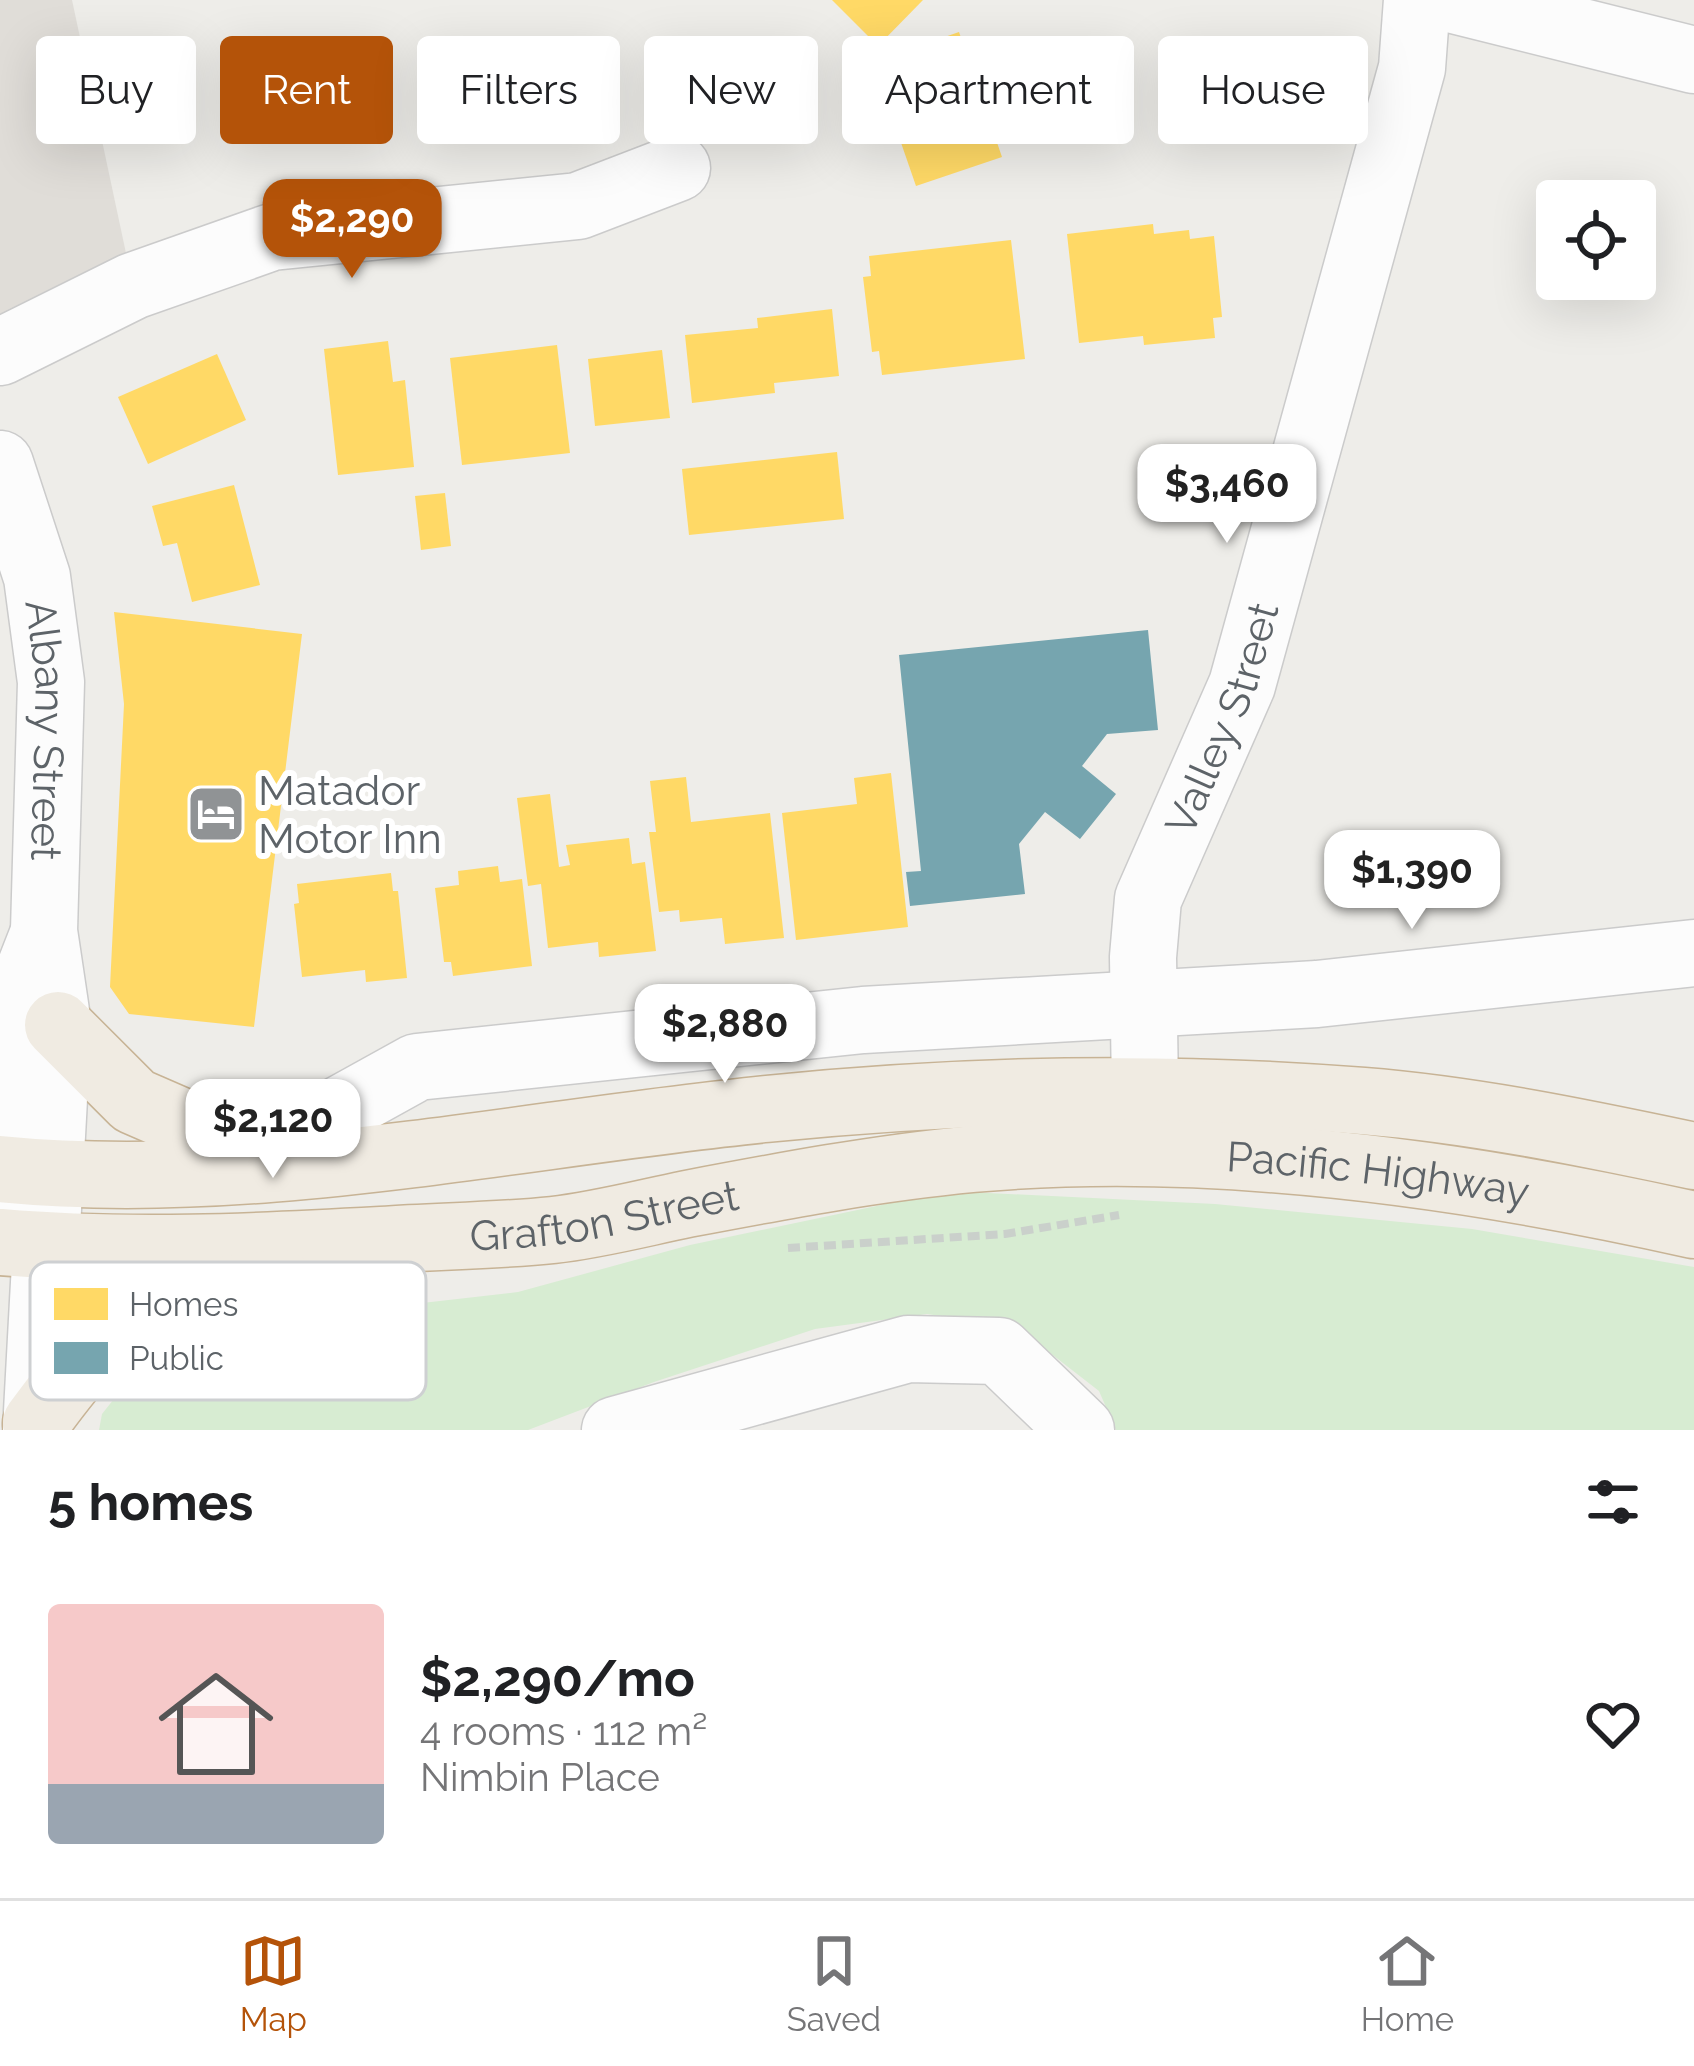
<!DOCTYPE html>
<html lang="en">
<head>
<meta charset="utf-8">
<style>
  :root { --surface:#fff; --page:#f2f2f2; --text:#202124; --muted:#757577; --line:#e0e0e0; --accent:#b45309 }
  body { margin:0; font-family:Raleway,sans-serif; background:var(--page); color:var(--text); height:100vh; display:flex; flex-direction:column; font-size:45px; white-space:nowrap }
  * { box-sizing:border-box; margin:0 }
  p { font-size:39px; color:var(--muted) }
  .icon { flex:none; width:66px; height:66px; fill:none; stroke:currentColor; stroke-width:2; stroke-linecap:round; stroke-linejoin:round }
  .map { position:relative; height:1430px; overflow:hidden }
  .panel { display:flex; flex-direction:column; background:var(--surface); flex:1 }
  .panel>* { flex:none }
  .hud { position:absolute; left:36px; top:36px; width:1623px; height:108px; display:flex; gap:24px }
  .fabs { position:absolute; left:1536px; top:180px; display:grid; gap:24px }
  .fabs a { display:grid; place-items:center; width:120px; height:120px; border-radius:12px; background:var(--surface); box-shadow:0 12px 48px #0002; font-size:60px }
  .price { position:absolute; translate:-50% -102px; padding:0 27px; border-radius:24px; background:#fff; color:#222; font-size:39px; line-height:78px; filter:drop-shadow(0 3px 6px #0008) }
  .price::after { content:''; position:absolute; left:50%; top:72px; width:36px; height:27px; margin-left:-18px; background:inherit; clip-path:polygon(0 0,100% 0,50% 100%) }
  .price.selected { background:var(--accent); color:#fff }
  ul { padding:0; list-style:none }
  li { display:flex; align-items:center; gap:36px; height:300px; padding:0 48px }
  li+li { border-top:3px solid var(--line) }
  li span { display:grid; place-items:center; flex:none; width:336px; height:240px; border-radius:12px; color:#555 }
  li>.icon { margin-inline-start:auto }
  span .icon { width:144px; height:144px; fill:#fffc; stroke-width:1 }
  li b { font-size:51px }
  h2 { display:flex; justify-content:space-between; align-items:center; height:144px; padding:0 48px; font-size:51px }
  .chip { padding:0 42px; border-radius:12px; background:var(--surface); box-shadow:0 12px 48px #0002; font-size:42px; line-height:108px }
  .chip.selected { background:var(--accent); color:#fff }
  .dock { display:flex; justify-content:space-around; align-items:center; height:168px; border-top:3px solid var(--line); background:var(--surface); font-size:33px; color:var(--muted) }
  .dock a { display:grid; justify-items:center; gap:6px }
  .dock .selected { color:var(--accent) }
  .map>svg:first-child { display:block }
  .education { fill:#e0ddd8 }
  .green { fill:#d7ecd2 }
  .homes { fill:#ffd966 }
  .public { fill:#76a5af }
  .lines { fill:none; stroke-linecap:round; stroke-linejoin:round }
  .minor-casing { stroke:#cbcbcb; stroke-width:69 }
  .highway-casing { stroke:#c7b395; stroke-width:69 }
  .path { stroke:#cad0cb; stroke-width:8; stroke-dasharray:12 6; stroke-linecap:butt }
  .minor { stroke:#fcfcfc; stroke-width:66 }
  .highway { stroke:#f0ebe2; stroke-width:66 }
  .labels { text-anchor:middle; stroke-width:12; stroke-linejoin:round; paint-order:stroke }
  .street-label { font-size:42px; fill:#5d6368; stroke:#fff }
  .poi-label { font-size:42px; fill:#5d6368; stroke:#fff; text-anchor:start }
  .key { fill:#fff; stroke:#ced0d2; stroke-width:3 }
  .key-label { font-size:33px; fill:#5d6368 }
</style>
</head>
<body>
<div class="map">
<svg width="1694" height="1430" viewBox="0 0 1694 1430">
  <rect width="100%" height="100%" fill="#eeede9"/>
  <!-- education -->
  <path class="education" d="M0 0H72L133 286 0 352Z"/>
  <!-- green -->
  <path class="green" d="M948 1191 1215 1204 1472 1229 1694 1267V1430H1116L1099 1391 1018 1328 927 1314 815 1329 654 1382 528 1430H99L102 1414 156 1346 273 1320 518 1292 690 1245Z"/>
  <!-- homes -->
  <g class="homes">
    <path d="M832 0H923L878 46Z"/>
    <path d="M959 32 1002 157 916 186 873 62Z"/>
    <path d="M1153 224 1154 234 1189 230 1190 239 1214 236 1222 317 1213 318 1215 338 1144 345 1143 336 1079 343 1067 234Z"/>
    <path d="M1011 240 1025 359 882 375 879 351 872 352 863 277 871 276 869 256Z"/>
    <path d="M832 309 839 376 774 383 775 393 692 403 685 335 758 328 757 318Z"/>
    <path d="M388 341 393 382 405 380 414 467 338 475 324 349Z"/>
    <path d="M557 345 570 453 462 465 450 358Z"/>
    <path d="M662 350 670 418 595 426 588 359Z"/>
    <path d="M217 354 246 420 148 464 118 397Z"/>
    <path d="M837 452 844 519 689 535 682 469Z"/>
    <path d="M234 485 260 585 192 602 177 543 163 546 152 506Z"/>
    <path d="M445 493 451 546 421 550 415 496Z"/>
    <path d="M114 612 302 634 254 1027 129 1014 110 987 124 704Z"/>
    <path d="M891 773 908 927 796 940 782 813 857 804 854 778Z"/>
    <path d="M686 777 691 822 770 813 784 938 725 944 722 918 680 922 679 910 659 912 649 832H656L650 781Z"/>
    <path d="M550 794 559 867 570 865 566 845 629 838 632 864 645 862 656 951 599 957 598 942 548 948 541 884 528 886 517 798Z"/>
    <path d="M498 866 500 882 522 879 532 966 453 976 451 962H444L435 888 459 885 458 871Z"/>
    <path d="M391 873 393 891H398L407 978 366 982 365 970 302 977 294 904 299 903 297 884Z"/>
  </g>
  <!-- public -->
  <path class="public" d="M1148 630 1158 730 1107 734 1082 766 1116 794 1080 839 1045 812 1019 844 1025 894 910 906 906 872 921 871 899 655Z"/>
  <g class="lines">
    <!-- minor casing -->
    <g class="minor-casing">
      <g id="minor">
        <path d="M1454 0 1694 60"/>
        <path d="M0 352 133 286 272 237 578 206 677 168"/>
        <path id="s1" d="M0 464 37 577 51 682 44 931 58 1025 36 1430"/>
        <path id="s2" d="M1145 1090 1143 957 1148 899 1242 685 1412 68 1417 0"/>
        <path d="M290 1166 323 1119 417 1067 863 1020 1317 994 1694 953"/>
        <path d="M0 1205 7 1027 43 935"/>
        <path d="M615 1430 908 1349 999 1351 1081 1430"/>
      </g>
    </g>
    <!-- highway casing -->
    <g class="highway-casing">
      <g id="highway">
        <path d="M58 1025 134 1101 180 1121 211 1129 261 1168"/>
        <path d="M0 1169C252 1194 516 1134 766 1109 965 1089 1164 1085 1363 1101 1475 1110 1585 1133 1694 1156"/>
        <path id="s3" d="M0 1242C127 1253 253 1247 381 1240 438 1236 496 1236 553 1230 598 1225 643 1213 687 1204 782 1186 877 1168 973 1159 1208 1138 1466 1174 1694 1225"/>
        <path d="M36 1423C116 1313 145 1297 281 1283"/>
      </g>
    </g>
    <!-- path -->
    <path class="path" d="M788 1248 1005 1234 1119 1215"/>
    <!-- minor -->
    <use href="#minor" class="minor"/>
    <!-- highway -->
    <use href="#highway" class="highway"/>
  </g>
  <!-- icons -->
  <defs>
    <g id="hotel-square" transform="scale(3)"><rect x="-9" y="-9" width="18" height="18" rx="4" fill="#909395" stroke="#fff"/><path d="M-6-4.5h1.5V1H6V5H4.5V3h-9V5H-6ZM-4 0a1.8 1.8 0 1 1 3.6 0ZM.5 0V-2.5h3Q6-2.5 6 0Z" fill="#fff"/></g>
  </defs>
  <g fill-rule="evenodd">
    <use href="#hotel-square" x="216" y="814"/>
  </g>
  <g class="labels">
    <!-- street labels -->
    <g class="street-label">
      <text dy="15" stroke="none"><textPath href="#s2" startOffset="387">Valley Street</textPath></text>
      <text dy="15" stroke="none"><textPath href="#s1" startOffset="273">Albany Street</textPath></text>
      <text dy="15" stroke="none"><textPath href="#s3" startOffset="1386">Pacific Highway</textPath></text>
      <text dy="15" stroke="none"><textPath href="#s3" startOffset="606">Grafton Street</textPath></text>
    </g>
    <!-- poi labels -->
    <g class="poi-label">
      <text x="258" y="805">Matador<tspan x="258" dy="48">Motor Inn</tspan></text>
    </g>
  </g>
  <!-- legend -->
  <rect x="30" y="1262" width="396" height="138" rx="18" class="key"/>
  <rect x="54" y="1288" width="54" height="32" fill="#ffd966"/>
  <rect x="54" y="1342" width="54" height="32" fill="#76a5af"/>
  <g class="key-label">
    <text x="129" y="1316">Homes</text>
    <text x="129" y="1370">Public</text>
  </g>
</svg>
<div class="fabs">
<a><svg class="icon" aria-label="locate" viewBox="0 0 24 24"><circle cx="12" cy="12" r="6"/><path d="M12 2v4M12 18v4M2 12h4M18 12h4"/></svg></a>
</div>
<b class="price selected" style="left:352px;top:281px">$2,290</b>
<b class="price" style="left:1227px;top:546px">$3,460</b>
<b class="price" style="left:1412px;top:932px">$1,390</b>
<b class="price" style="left:725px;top:1086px">$2,880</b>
<b class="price" style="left:273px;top:1181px">$2,120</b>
<div class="hud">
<a class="chip">Buy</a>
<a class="chip selected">Rent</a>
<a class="chip">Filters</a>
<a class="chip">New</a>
<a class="chip">Apartment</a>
<a class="chip">House</a>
</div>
</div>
<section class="panel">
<h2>5 homes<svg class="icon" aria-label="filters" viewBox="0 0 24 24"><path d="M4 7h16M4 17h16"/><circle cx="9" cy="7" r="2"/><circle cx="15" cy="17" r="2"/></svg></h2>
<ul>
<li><span style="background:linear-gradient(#f6c9c9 75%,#9aa5b1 0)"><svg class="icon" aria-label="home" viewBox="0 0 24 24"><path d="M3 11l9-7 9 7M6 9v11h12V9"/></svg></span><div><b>$2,290/mo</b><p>4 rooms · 112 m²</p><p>Nimbin Place</p></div><svg class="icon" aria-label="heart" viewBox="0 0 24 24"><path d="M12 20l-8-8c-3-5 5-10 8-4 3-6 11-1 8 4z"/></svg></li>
</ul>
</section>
<nav class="dock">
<a class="selected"><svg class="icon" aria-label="map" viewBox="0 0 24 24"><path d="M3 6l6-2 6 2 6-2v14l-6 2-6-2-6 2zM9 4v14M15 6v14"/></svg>Map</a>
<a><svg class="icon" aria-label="saved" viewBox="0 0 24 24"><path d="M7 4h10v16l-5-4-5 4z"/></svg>Saved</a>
<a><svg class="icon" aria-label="home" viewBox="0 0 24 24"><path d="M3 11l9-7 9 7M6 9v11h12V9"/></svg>Home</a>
</nav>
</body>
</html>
